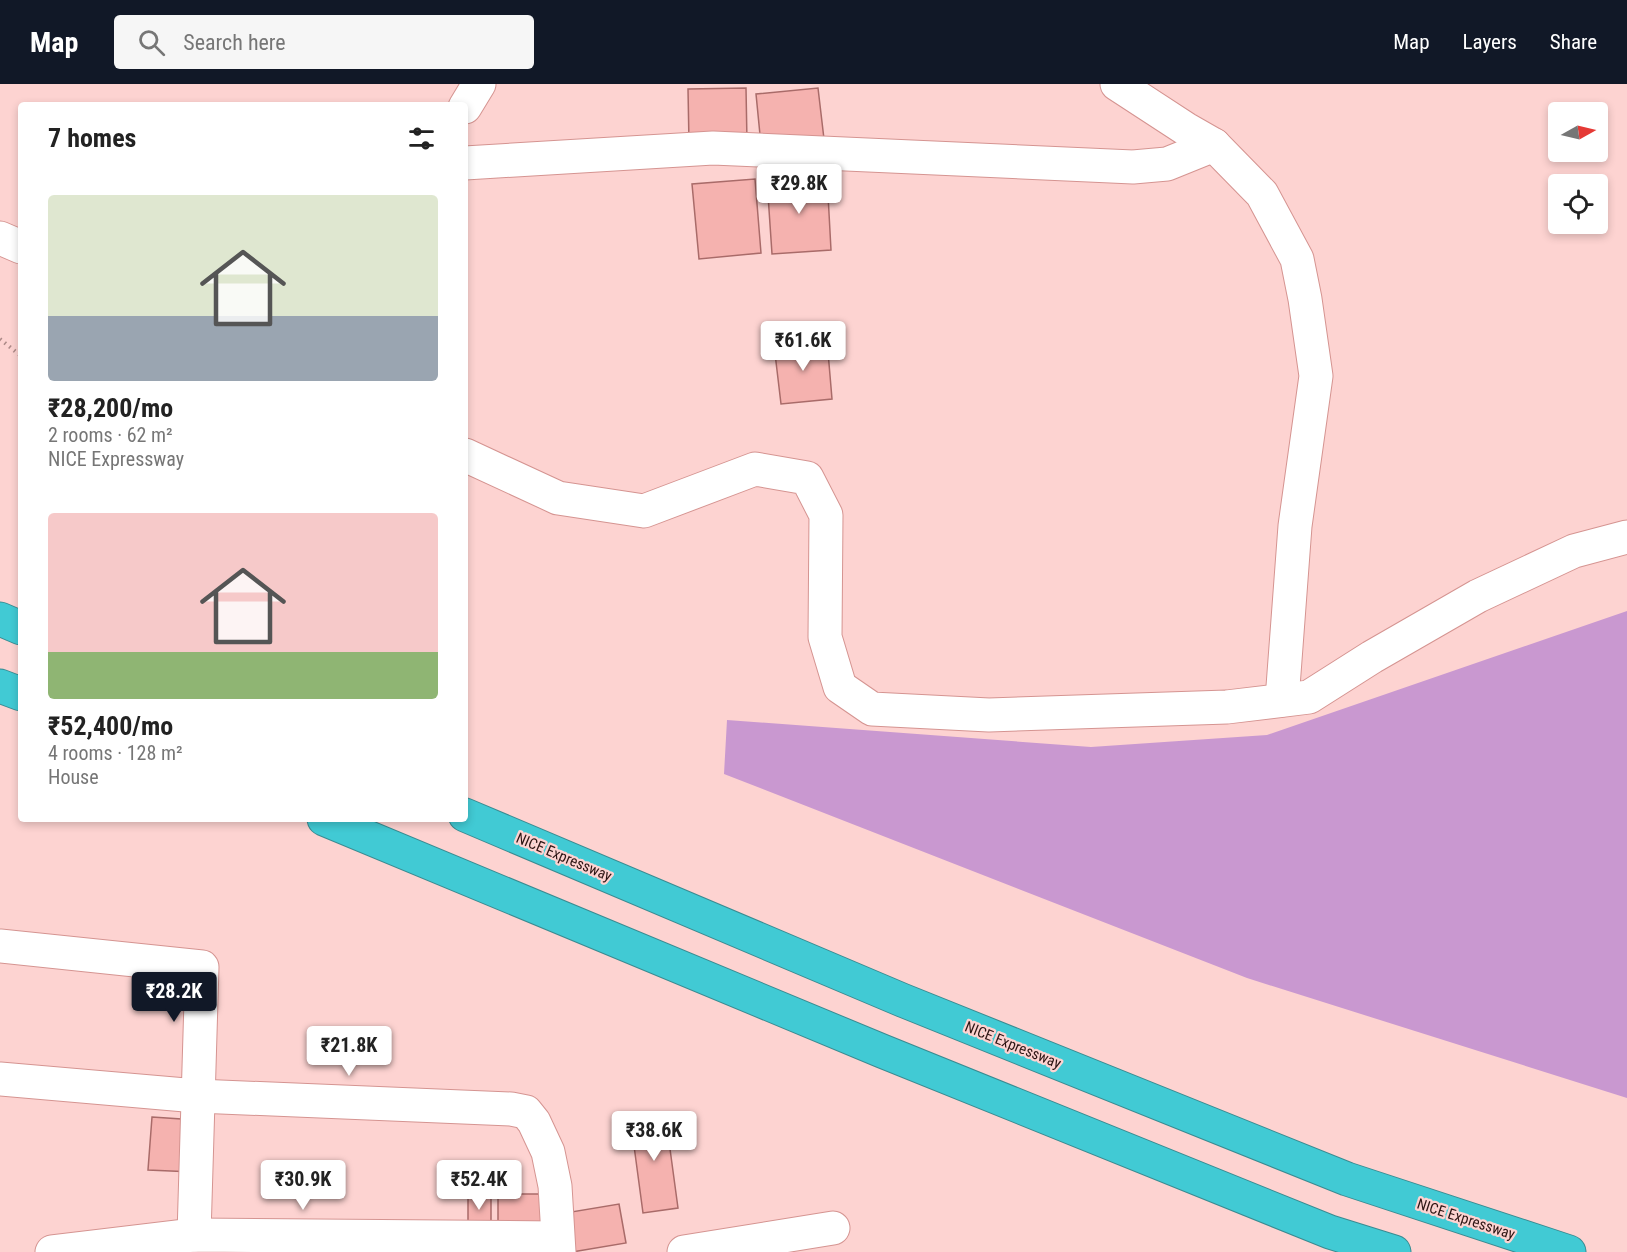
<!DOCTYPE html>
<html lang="en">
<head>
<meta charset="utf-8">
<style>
  :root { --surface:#fff; --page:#f6f6f6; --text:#222; --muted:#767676; --accent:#111827 }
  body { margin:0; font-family:"Roboto Condensed",sans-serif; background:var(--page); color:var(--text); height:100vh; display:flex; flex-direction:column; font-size:22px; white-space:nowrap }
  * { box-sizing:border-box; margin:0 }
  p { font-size:20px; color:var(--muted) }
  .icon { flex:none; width:33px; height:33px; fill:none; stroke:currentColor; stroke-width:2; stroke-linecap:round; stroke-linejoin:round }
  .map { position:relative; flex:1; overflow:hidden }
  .drawer { position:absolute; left:18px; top:18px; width:450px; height:720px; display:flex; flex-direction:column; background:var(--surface); border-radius:6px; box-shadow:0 3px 9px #0003 }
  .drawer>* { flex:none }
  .needle { width:39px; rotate:82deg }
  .buttons { position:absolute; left:1548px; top:18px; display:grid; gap:12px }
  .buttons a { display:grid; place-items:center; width:60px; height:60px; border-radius:6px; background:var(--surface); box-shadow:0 3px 9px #0003; font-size:30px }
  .price { position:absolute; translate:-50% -51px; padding:0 14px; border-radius:6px; background:#fff; color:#222; font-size:20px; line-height:39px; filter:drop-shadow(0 2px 3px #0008) }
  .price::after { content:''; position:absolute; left:50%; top:36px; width:18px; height:14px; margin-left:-9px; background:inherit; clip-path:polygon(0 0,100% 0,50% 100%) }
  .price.selected { background:var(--accent); color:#fff }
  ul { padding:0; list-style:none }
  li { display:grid; align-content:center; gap:12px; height:318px; padding:0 30px }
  li span { display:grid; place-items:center; height:186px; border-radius:6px; color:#555 }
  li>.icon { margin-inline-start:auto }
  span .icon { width:108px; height:108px; fill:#fffc; stroke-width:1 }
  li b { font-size:26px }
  h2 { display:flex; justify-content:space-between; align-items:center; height:72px; padding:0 30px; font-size:26px }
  header { display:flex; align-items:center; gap:36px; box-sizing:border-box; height:84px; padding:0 30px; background:var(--accent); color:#fff }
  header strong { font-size:28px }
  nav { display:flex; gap:33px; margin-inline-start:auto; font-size:21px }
  .search { width:420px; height:54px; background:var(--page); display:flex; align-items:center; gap:15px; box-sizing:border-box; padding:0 21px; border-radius:6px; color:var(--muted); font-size:22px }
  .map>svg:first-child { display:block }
  .green { fill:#c998d0 }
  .building { fill:#f5b2af; stroke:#a96b69; stroke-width:1.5 }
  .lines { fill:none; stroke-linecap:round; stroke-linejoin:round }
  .minor-casing { stroke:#d59491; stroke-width:35 }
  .highway-casing { stroke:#3a8b91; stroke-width:35 }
  .path { stroke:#ad8a88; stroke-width:4; stroke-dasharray:1.5 4.5; stroke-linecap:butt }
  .minor { stroke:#fff; stroke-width:33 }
  .highway { stroke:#41cad4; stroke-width:33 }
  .labels { text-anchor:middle; stroke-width:4.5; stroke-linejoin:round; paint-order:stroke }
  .street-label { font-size:15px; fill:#2d1514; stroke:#fdd3d1 }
</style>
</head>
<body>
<header>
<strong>Map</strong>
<div class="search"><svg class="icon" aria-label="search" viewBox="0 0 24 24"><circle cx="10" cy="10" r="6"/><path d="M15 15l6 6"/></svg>Search here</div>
<nav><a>Map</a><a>Layers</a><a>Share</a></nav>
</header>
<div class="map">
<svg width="1627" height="1168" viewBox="0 0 1627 1168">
  <rect width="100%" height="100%" fill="#fdd3d1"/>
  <!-- green -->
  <path class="green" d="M1627 527V1014L1247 894 724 690 727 636 1091 663 1267 651Z"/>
  <!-- building -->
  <g class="building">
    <path d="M746 4 747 58 689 59 688 5Z"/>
    <path d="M818 4 824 55 761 61 756 10Z"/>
    <path d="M827 92 831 166 772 170 767 96Z"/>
    <path d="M755 95 761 169 699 175 692 100Z"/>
    <path d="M827 256 832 315 781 320 774 261Z"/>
    <path d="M665 1028 678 1124 643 1129 630 1032Z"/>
    <path d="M152 1033 196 1036 193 1088 148 1086Z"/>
    <path d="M468 1108 491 1109V1146L468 1145Z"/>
    <path d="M498 1110H545L544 1146H498Z"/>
    <path d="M619 1120 626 1159 572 1168 565 1129Z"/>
  </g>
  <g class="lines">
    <!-- minor casing -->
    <g class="minor-casing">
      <g id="minor">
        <path d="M1117 0 1186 45 1214 61 1262 110 1297 175 1305 215 1316 292 1295 442 1282 616"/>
        <path d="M465 23 479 0"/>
        <path d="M465 79 713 64 1133 83 1167 80 1214 61"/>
        <path d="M0 154 21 163"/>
        <path d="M465 371 558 414 644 427 755 385 807 394 826 431 825 553 840 603 872 625 989 631 1227 623 1309 613 1372 573 1478 512 1574 467 1627 453"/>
        <path d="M0 862 202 883 194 1151"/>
        <path d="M0 995 197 1012 511 1025 526 1028 534 1038 548 1068 555 1102 559 1168"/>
        <path d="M52 1168 194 1151 557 1154"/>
        <path d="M684 1168 833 1144"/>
      </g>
    </g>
    <!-- highway casing -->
    <g class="highway-casing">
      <g id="highway">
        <path d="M0 535 21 544"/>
        <path d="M0 602 21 610"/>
        <path d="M465 731 902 916 1347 1095 1569 1168"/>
        <path d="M324 735 882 967 1330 1148 1394 1168"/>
      </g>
    </g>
    <!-- path -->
    <path class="path" d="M0 255 21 272"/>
    <!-- minor -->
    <use href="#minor" class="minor"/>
    <!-- highway -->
    <use href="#highway" class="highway"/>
  </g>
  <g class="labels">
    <!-- street labels -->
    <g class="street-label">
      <text transform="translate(564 773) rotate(23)" y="5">NICE Expressway</text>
      <text transform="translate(1013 961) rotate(22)" y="5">NICE Expressway</text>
      <text transform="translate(1466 1135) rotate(18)" y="5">NICE Expressway</text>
    </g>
  </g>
</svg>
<div class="buttons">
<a><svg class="needle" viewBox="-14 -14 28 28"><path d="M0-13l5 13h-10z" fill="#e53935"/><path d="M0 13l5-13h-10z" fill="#767676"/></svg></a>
<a><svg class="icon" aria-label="locate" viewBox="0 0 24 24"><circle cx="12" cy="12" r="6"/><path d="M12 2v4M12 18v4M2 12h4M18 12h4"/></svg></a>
</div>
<b class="price" style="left:799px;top:131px">₹29.8K</b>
<b class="price" style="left:803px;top:288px">₹61.6K</b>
<b class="price selected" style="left:174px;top:939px">₹28.2K</b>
<b class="price" style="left:349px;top:993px">₹21.8K</b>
<b class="price" style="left:654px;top:1078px">₹38.6K</b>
<b class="price" style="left:303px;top:1127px">₹30.9K</b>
<b class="price" style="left:479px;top:1127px">₹52.4K</b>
<section class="drawer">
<h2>7 homes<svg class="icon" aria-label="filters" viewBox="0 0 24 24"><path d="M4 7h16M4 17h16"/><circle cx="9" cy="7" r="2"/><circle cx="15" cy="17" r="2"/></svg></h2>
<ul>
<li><span style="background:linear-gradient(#dfe7d0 65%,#9aa5b1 0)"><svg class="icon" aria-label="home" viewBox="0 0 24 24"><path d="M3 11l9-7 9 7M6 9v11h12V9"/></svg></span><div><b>₹28,200/mo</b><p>2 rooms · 62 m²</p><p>NICE Expressway</p></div></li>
<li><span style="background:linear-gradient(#f6c9c9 75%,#8fb573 0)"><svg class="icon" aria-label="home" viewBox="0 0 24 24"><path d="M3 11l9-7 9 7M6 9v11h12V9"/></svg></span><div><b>₹52,400/mo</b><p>4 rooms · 128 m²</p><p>House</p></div></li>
</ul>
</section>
</div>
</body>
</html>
